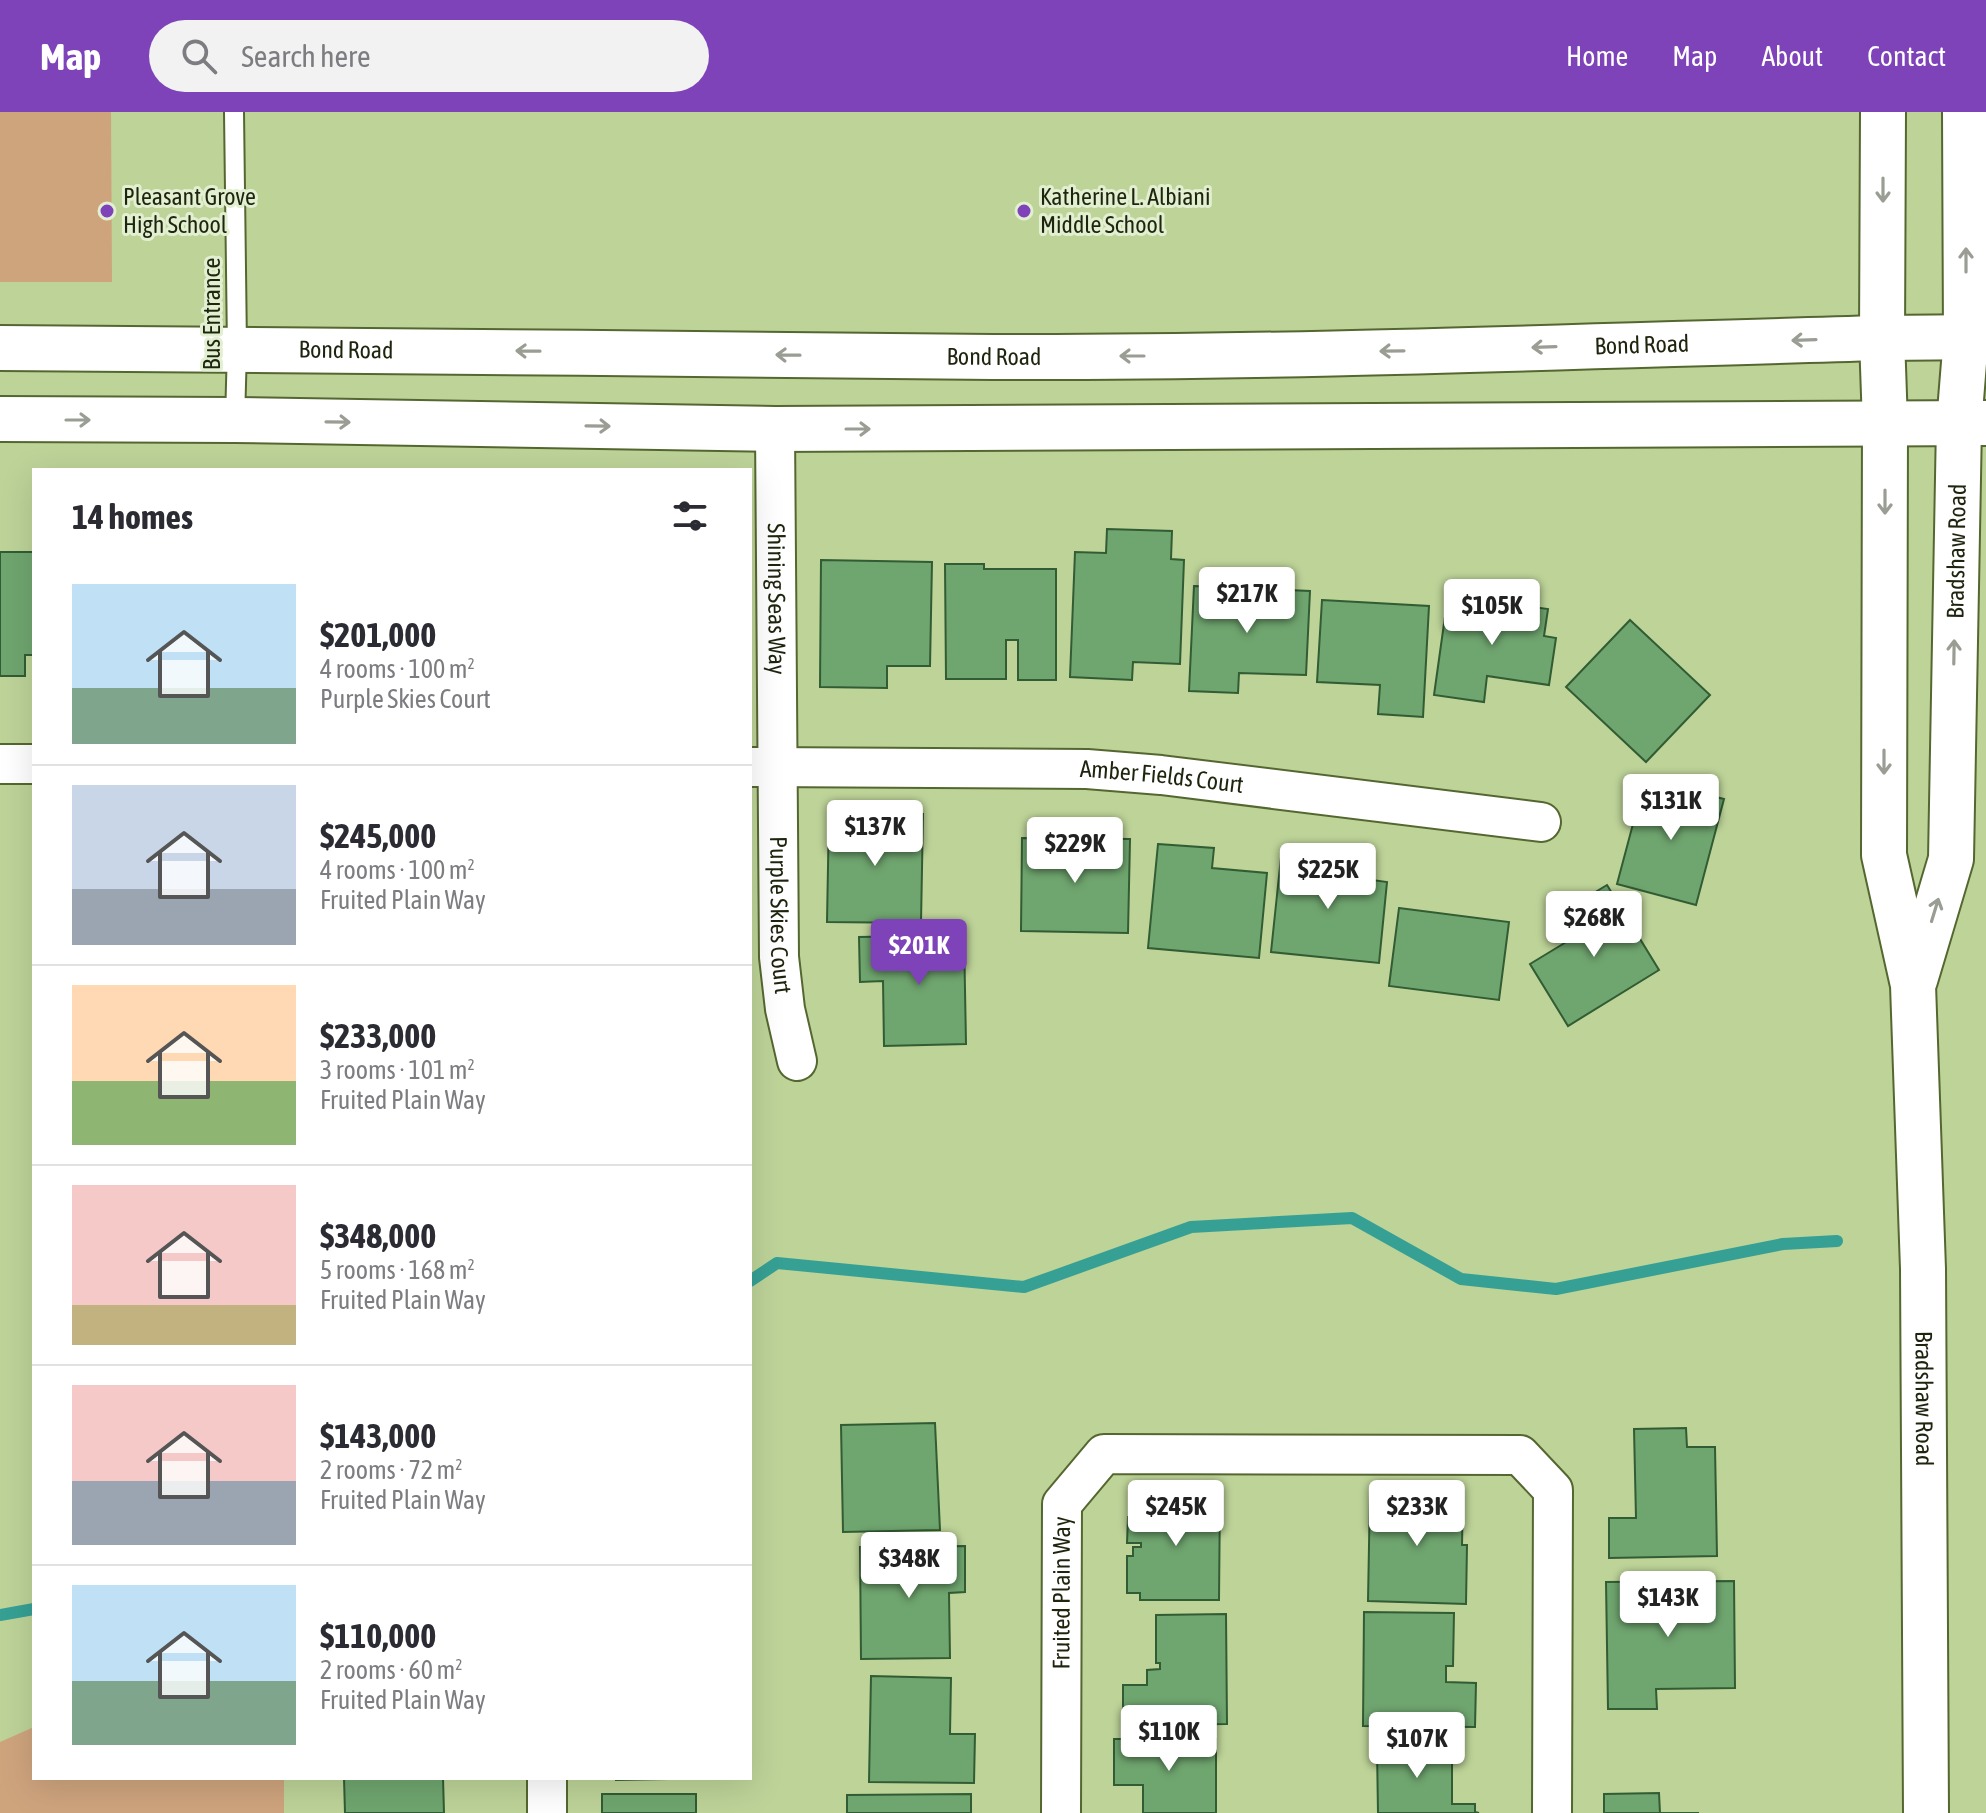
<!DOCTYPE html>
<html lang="en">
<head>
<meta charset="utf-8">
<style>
  :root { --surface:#fff; --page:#f2f2f3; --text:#2b2b33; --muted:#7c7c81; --line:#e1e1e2; --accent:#7f43b9 }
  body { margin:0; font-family:"Asap Condensed",sans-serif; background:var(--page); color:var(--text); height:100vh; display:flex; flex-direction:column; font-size:30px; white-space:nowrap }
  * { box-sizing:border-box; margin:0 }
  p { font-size:26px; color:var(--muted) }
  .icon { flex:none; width:44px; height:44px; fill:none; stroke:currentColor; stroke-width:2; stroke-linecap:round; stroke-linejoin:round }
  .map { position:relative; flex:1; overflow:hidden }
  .side { position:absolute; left:32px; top:356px; width:720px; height:1312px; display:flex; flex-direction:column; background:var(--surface); border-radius:0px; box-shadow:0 8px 32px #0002 }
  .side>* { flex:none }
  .price { position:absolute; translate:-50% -68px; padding:0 18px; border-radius:8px; background:#fff; color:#222; font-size:26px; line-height:52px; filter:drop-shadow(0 2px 4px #0008) }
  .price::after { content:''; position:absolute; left:50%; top:48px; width:24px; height:18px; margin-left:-12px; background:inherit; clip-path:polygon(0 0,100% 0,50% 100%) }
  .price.on { background:var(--accent); color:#fff }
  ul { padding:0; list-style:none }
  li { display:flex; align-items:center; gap:24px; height:200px; padding:0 40px }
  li+li { border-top:2px solid var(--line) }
  li span { display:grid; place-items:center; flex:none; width:224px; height:160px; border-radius:0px; color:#555 }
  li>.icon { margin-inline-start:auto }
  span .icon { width:96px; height:96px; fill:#fffc; stroke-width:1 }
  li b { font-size:34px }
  h2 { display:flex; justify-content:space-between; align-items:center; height:96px; padding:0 40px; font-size:34px }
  header { display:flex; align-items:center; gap:48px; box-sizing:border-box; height:112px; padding:0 40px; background:var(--accent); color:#fff }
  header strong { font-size:38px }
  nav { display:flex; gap:44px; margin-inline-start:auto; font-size:28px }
  .search { width:560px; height:72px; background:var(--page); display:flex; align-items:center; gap:20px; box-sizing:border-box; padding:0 28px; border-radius:44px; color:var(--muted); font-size:30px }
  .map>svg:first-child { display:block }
  .green { fill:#cea47d }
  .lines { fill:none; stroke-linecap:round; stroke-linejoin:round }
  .stream { stroke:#36a094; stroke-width:12 }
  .building { fill:#6fa56f; stroke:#325c33; stroke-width:2 }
  .service-casing { stroke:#556730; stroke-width:22 }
  .minor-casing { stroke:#556730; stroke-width:42 }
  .secondary-casing { stroke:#556730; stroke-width:48 }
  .primary-casing { stroke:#556730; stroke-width:48 }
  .service { stroke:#fff; stroke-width:18 }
  .minor { stroke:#fff; stroke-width:38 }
  .secondary { stroke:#fff; stroke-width:44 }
  .primary { stroke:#fff; stroke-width:44 }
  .oneway { stroke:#9a9d93 }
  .poi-dot { fill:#7f43b9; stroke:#e3efd1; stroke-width:3 }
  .labels { text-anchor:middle; stroke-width:6; stroke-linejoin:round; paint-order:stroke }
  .poi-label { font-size:24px; fill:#1e250e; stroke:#e3efd1; text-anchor:start }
  .street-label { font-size:24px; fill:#1e250e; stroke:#e3efd1 }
</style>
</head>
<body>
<header>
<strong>Map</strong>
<div class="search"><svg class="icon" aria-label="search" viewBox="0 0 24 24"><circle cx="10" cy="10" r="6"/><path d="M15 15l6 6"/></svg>Search here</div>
<nav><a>Home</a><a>Map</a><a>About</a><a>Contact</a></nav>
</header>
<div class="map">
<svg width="1986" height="1701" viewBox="0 0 1986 1701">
  <rect width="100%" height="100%" fill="#bdd398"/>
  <!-- green -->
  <g class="green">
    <path d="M0 0H111L112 170H0Z"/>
    <path d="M34 1615V1666H284V1701H0V1630Z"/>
  </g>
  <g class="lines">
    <!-- stream -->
    <g class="stream">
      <path d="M750 1169 777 1151 1024 1175 1191 1115 1352 1106 1461 1167 1556 1177 1783 1132 1837 1129"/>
      <path d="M0 1503 34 1497"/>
    </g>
  </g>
  <!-- building -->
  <g class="building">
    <path d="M1107 417 1172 419 1171 447 1184 448 1180 552 1133 550 1132 568 1070 565 1075 440 1106 441Z"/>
    <path d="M0 440H34V543H25V564H0Z"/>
    <path d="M821 448 932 450 930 554H887V576L820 575Z"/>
    <path d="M945 452H984V457H1056V568H1018V528H1006V567H946Z"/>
    <path d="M1194 474 1310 479 1306 563 1239 561 1238 581 1189 579Z"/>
    <path d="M1448 483 1548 497 1544 524 1556 526 1549 573 1487 564 1484 590 1434 583Z"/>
    <path d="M1322 488 1429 494 1423 605 1378 602 1380 573 1317 570Z"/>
    <path d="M1630 508 1710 583 1646 650 1566 575Z"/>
    <path d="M1645 667 1724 687 1696 793 1617 772Z"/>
    <path d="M829 700 923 702 921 811 827 810Z"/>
    <path d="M1022 726 1130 727 1128 821 1021 819Z"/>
    <path d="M1158 732 1214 736 1212 756 1267 761 1259 846 1148 836Z"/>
    <path d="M1281 745 1366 754 1365 767 1387 770 1379 851 1271 840Z"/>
    <path d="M1607 773 1659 858 1568 914 1530 852 1581 821 1567 797Z"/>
    <path d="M1399 796 1509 810 1499 888 1389 874Z"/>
    <path d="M964 823 966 932 884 934 883 869 860 870 859 825Z"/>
    <path d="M935 1311 940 1418 843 1420 841 1313Z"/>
    <path d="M1686 1316 1687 1335H1715L1717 1444 1609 1446V1406H1636L1634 1317Z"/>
    <path d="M1370 1379 1463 1381 1462 1433H1467L1466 1492 1368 1489Z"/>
    <path d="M1141 1381 1220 1382 1219 1488H1140V1481H1127V1444H1133V1435H1141V1431H1127L1128 1405H1141Z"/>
    <path d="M965 1434V1480L949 1481 950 1546 861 1547 860 1435Z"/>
    <path d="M1734 1469 1735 1576 1656 1577 1657 1597H1608L1606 1470Z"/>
    <path d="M1364 1500 1454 1501 1453 1554H1446V1570L1476 1571 1475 1615 1363 1614Z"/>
    <path d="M1226 1502 1227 1612 1123 1613V1573H1147V1558L1160 1557V1551H1156V1503Z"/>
    <path d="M871 1564 951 1566 950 1622H975L974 1671 869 1670Z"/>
    <path d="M1114 1627H1216V1701H1143V1673H1114Z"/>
    <path d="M1410 1631H1452V1692H1475V1700L1479 1701H1378L1377 1637H1410Z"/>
    <path d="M344 1666H443L444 1701H345Z"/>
    <path d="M616 1666H722L616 1668Z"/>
    <path d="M1659 1681 1660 1701H1699H1604V1682Z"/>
    <rect x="602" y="1682" width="94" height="19"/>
    <path d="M971 1682V1701H847V1683Z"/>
  </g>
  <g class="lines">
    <!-- service casing -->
    <g class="service-casing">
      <path id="service" d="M234 0 237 236 235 308"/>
    </g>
    <!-- minor casing -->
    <g class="minor-casing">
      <g id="minor">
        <path id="s1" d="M775 317 779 845 785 897 797 949"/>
        <path d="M0 652H34"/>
        <path id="s2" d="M750 655 1087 657 1161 663 1541 710"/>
        <path d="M547 1701V1666"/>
        <path id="s3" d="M1061 1701 1062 1392 1104 1342 1520 1343 1553 1378 1552 1701"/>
      </g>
    </g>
    <!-- secondary casing -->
    <g class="secondary-casing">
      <g id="secondary">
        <path id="s4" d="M1883 0 1882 226 1885 312 1884 743 1913 873 1923 1157 1926 1701"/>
        <path id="s5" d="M1915 868 1951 747 1959 312 1966 226 1965 0"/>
      </g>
    </g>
    <!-- primary casing -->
    <g class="primary-casing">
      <g id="primary">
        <path id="s6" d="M0 236C331 236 662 243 993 245 1290 246 1586 234 1882 226L1986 225"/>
        <path d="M0 307 235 308 775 317 1986 311"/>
      </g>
    </g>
    <!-- service -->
    <use href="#service" class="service"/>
    <!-- minor -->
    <use href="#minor" class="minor"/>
    <!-- secondary -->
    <use href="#secondary" class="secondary"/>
    <!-- primary -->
    <use href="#primary" class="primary"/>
  </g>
  <!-- one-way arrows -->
  <defs><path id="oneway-shaft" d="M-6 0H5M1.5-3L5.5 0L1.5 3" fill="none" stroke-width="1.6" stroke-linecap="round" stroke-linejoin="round" transform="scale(2)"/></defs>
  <g class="oneway">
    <use href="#oneway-shaft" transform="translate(1883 78) rotate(90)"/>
    <use href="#oneway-shaft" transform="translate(1966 148) rotate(-90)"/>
    <use href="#oneway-shaft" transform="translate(1804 228) rotate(178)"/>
    <use href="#oneway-shaft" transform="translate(1544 235) rotate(178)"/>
    <use href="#oneway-shaft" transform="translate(528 239) rotate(-179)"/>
    <use href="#oneway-shaft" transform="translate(1392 239) rotate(179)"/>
    <use href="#oneway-shaft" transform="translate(788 243) rotate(-179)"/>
    <use href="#oneway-shaft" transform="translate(1132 244) rotate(180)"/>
    <use href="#oneway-shaft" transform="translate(78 308)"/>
    <use href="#oneway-shaft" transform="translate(338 310) rotate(1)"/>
    <use href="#oneway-shaft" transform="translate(598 314) rotate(1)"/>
    <use href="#oneway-shaft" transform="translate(858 317)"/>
    <use href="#oneway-shaft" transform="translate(1885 390) rotate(90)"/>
    <use href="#oneway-shaft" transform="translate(1954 540) rotate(-89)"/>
    <use href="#oneway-shaft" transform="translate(1884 650) rotate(90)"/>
    <use href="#oneway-shaft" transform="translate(1935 798) rotate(-73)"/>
  </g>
  <!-- markers -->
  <g class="poi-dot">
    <circle cx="107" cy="99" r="8"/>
    <circle cx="1024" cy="99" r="8"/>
  </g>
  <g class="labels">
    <!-- poi labels -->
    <g class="poi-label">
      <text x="123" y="93">Pleasant Grove<tspan x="123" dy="28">High School</tspan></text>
      <text x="1040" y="93">Katherine L. Albiani<tspan x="1040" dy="28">Middle School</tspan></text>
    </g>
    <!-- street labels -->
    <g class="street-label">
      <text transform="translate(212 202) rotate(-90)" y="8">Bus Entrance</text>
      <text dy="8" stroke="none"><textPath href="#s6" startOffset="1642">Bond Road</textPath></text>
      <text dy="8" stroke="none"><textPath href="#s6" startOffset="346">Bond Road</textPath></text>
      <text dy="8" stroke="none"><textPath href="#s6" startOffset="994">Bond Road</textPath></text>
      <text dy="8" stroke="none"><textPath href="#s5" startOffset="434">Bradshaw Road</textPath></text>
      <text dy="8" stroke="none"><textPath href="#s1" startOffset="170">Shining Seas Way</textPath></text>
      <text dy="8" stroke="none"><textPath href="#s2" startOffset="412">Amber Fields Court</textPath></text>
      <text dy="8" stroke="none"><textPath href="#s1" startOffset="486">Purple Skies Court</textPath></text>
      <text dy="8" stroke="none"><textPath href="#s4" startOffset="1290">Bradshaw Road</textPath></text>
      <text dy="8" stroke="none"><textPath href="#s3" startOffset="220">Fruited Plain Way</textPath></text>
    </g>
  </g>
</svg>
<b class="price" style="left:1247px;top:523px">$217K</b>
<b class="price" style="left:1492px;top:535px">$105K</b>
<b class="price" style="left:1671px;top:730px">$131K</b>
<b class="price" style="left:875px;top:756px">$137K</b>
<b class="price" style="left:1075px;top:773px">$229K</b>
<b class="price" style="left:1328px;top:799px">$225K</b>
<b class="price" style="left:1594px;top:847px">$268K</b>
<b class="price on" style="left:919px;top:875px">$201K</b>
<b class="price" style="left:1176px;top:1436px">$245K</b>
<b class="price" style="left:1417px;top:1436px">$233K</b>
<b class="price" style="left:909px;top:1488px">$348K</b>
<b class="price" style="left:1668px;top:1527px">$143K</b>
<b class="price" style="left:1169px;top:1661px">$110K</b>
<b class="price" style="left:1417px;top:1668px">$107K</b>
<section class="side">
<h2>14 homes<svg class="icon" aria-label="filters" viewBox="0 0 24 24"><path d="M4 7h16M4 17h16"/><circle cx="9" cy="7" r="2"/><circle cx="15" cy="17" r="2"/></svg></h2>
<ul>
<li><span style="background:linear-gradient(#bfe0f5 65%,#7fa58c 0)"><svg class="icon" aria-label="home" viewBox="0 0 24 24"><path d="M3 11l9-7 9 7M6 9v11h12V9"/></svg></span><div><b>$201,000</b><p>4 rooms · 100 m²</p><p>Purple Skies Court</p></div></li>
<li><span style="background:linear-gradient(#c9d6e8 65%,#9aa5b1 0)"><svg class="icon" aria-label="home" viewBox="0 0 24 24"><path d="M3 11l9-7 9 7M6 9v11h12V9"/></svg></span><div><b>$245,000</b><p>4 rooms · 100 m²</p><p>Fruited Plain Way</p></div></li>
<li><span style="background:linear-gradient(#ffd9b3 60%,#8fb573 0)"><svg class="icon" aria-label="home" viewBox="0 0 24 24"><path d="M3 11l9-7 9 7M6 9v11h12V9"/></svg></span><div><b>$233,000</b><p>3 rooms · 101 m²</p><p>Fruited Plain Way</p></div></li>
<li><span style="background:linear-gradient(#f6c9c9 75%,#c2b280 0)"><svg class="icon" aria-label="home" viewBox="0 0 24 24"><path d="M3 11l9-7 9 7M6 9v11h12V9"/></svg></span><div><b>$348,000</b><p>5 rooms · 168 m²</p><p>Fruited Plain Way</p></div></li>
<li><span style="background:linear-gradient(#f6c9c9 60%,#9aa5b1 0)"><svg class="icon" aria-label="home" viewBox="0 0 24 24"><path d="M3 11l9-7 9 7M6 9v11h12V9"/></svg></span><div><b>$143,000</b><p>2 rooms · 72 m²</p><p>Fruited Plain Way</p></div></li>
<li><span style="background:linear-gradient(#bfe0f5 60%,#7fa58c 0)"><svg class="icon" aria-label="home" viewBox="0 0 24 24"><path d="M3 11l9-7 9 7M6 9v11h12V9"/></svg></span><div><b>$110,000</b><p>2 rooms · 60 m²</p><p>Fruited Plain Way</p></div></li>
</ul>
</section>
</div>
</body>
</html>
